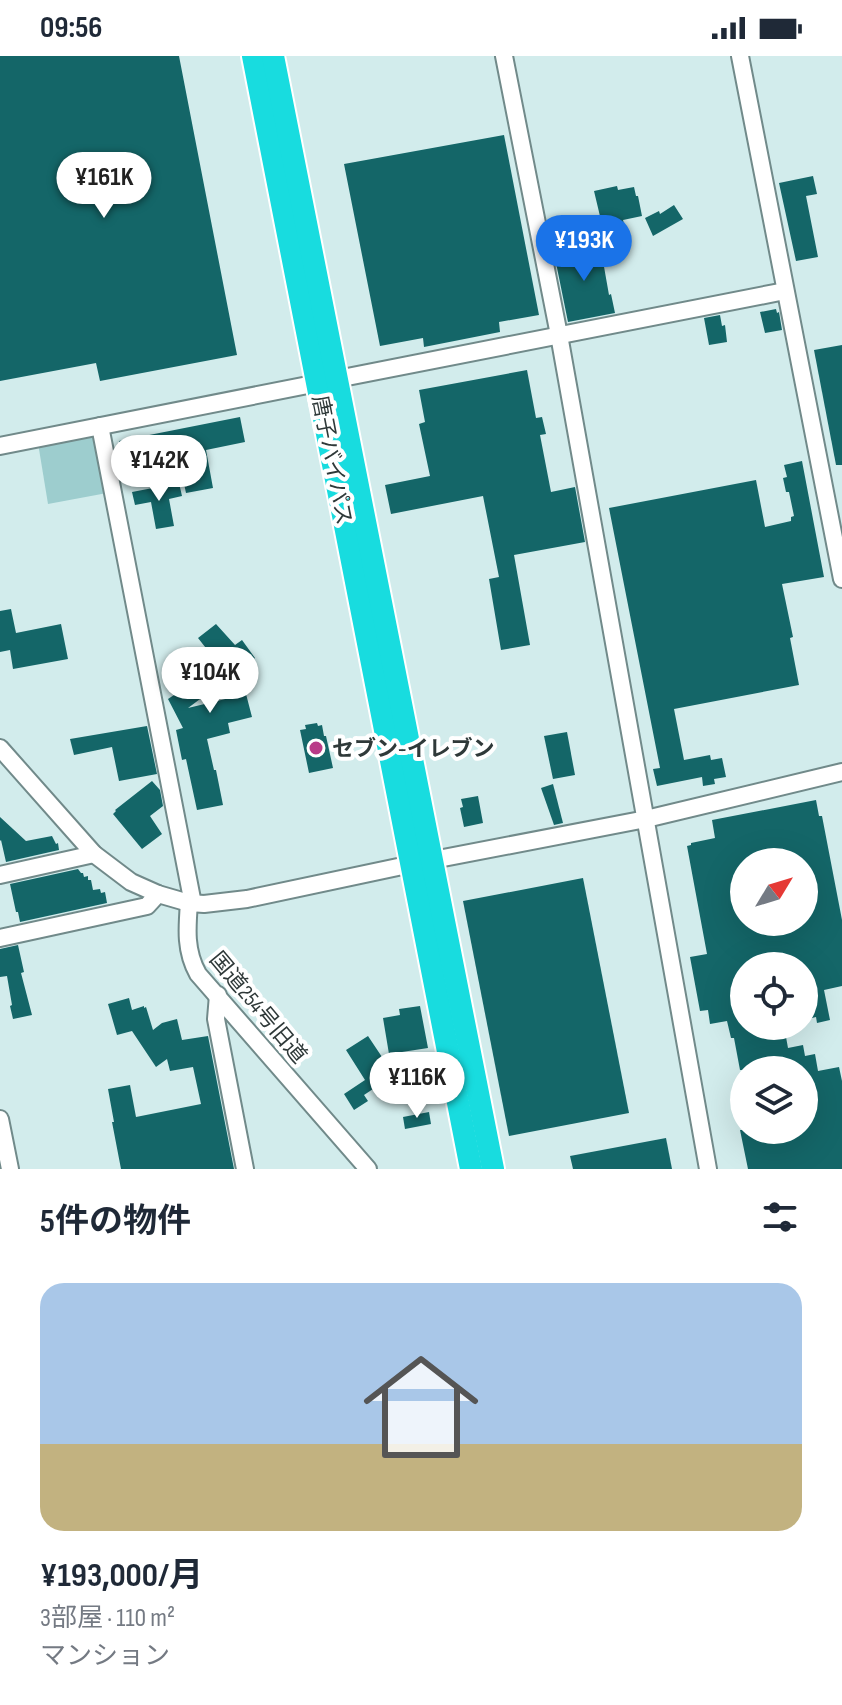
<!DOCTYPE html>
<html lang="ja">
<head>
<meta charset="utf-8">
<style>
  :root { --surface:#fff; --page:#f2f2f3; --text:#1f2937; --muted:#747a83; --line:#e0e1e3; --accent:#1a73e8 }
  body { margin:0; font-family:"Sofia Sans Condensed","Noto Sans JP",sans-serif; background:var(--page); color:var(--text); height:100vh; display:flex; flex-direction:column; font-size:30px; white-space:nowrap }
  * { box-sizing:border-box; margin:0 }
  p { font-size:26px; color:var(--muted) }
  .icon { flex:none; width:44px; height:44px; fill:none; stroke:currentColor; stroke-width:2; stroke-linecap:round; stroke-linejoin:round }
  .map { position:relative; height:1113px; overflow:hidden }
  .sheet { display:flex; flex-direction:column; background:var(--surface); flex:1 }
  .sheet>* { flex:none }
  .needle { width:52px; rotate:52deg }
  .controls { position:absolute; left:730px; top:792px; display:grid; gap:16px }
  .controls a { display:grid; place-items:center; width:88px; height:88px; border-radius:50%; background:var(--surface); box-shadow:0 8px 32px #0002; font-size:40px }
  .price { position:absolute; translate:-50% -68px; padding:0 18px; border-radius:28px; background:#fff; color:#222; font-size:26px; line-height:52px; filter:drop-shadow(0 2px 4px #0008) }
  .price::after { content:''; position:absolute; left:50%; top:48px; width:24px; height:18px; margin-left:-12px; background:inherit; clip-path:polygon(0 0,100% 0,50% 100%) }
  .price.current { background:var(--accent); color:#fff }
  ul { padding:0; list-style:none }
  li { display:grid; align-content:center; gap:16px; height:424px; padding:0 40px }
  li+li { border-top:2px solid var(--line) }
  li span { display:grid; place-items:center; height:248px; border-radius:24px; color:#555 }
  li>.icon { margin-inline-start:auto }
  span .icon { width:144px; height:144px; fill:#fffc; stroke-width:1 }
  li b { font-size:34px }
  h2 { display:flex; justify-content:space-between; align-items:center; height:96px; padding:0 40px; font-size:34px }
  .status { display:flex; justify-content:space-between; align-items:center; height:56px; padding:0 40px; background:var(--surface); direction:ltr }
  .status svg { height:22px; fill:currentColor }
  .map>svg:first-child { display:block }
  .green { fill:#9dcdce }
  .building { fill:#146668; fill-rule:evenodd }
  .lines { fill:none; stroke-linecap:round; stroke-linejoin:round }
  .minor-casing { stroke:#718a8a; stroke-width:20 }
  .highway-casing { stroke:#fff; stroke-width:26 }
  .minor { stroke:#fff; stroke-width:16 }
  .highway { stroke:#18dcdf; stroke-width:22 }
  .poi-dot { fill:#b93b88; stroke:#fff; stroke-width:3 }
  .labels { text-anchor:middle; stroke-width:8; stroke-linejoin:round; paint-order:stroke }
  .street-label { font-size:22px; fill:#2f3939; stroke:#fff }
  .poi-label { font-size:22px; font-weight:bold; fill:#2f3939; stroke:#fff; text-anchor:start }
</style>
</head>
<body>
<div class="status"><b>09:56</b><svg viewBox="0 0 49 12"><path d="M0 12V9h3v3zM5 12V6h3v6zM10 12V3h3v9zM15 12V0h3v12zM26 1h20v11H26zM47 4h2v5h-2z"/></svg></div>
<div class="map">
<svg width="842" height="1113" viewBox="0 0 842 1113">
  <rect width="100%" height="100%" fill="#d2ecec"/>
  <!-- green -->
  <path class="green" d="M90 378 97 383 107 437 48 448 38 387Z"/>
  <!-- building -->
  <g class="building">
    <path d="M0 0H179L237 299 100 325 96 307 0 325Z"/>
    <path d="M504 79 539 259 499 266 500 276 424 291 423 282 380 290 344 108Z"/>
    <path d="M813 120 817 138 806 140 818 201 796 205 779 127Z"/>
    <path d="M617 130 618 134 634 131 636 140H638L642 160 623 164 625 171 604 177 594 135Z"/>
    <path d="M674 149 683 163 653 180 645 162 659 155 660 158Z"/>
    <path d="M600 188 609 239 611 238 615 257 568 266 554 197Z"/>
    <path d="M776 253 777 257 779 256 782 274 765 277 760 256Z"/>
    <path d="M720 259 722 270 725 269 727 286 709 289 704 262Z"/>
    <path d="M842 289V409H836L814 294Z"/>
    <path d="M527 314 536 362 542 361 546 378 540 379 551 436 575 431 585 486 514 499 530 589 501 594 489 523 499 521 483 440 391 458 385 429 430 420 419 368 425 366 419 334Z"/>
    <path d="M240 361 245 386 206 394 213 432 186 437 178 400 124 410 119 385Z"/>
    <path d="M802 405 824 521 782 528 793 581 790 582 799 629 674 653 684 704 710 699 711 704 722 702 726 721 714 723 715 728 703 730 702 721 657 730 653 713 660 712 609 452 756 424 765 471 791 465V461L794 460 789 436H786L783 422 787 421 784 409Z"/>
    <path d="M179 427 182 440 169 443 174 470 156 473 151 446 135 449 132 436Z"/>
    <path d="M11 553 16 577 61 568 68 603 13 613 10 594 0 596V555Z"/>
    <path d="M216 568 235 589 242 584 255 602 188 652 246 638 252 661 228 667 230 677 207 683 214 714H216L223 749 197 754 186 703 182 704 176 674 183 672 168 643 198 623 220 618 205 599 209 596 198 582Z"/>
    <path d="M317 667 318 670 322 669 324 680H326L333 712 309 717 300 674 306 673 305 669Z"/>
    <path d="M147 670 157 718 119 725 112 691 74 699 70 683Z"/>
    <path d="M567 676 575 719 553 723 544 680Z"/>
    <path d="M152 725 160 734 163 750 150 760 162 778 142 793 113 758 116 755 115 754Z"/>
    <path d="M553 728 563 767 554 769 541 732Z"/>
    <path d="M478 740 483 767 464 771 460 752 463 751 461 743Z"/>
    <path d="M816 744 819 760H822L842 864V930L824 934 830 964 817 967 816 961 804 964V910H744V970H784L788 992 803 989 805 1000 815 998 818 1015 839 1011 842 1025V1113H748L740 1074H804V1014H740L734 982H731L727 965 710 968 708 954 700 955 690 901 707 898 687 790 691 789V787L715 782 712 764ZM744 806H804V866H744Z"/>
    <path d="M0 761 26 785 52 780 56 788 58 787 59 794 6 806 1 784 0 785Z"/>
    <path d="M78 813 81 817H83L84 821 88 820V824H91L93 834 100 833 101 837 105 836 107 847 20 866 18 856H16L10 828Z"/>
    <path d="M583 822 629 1057 509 1080 463 845Z"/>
    <path d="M18 889 24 916 21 917 32 959 13 963 10 950 12 949 7 920 0 921V893Z"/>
    <path d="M129 942 132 954 144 950V952L146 951 153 974 162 967 177 963 182 984 208 980 234 1113H121L112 1066H114L108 1033 130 1029 136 1061 201 1048 193 1011 170 1015 167 1003 156 1011 132 975 117 979 108 948Z"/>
    <path d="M420 950 428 992 389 998 383 962 400 959 399 953Z"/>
    <path d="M368 980 394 1019 364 1039 368 1045 354 1054 344 1038 365 1024 346 994Z"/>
    <path d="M429 1056 431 1068 405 1073 403 1061Z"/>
    <path d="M666 1082 672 1113H573L570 1100Z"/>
  </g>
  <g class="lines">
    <!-- minor casing -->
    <g class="minor-casing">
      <g id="minor">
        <path d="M504 0 559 279 708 1113"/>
        <path d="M740 0 842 523"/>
        <path d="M337 323 785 235"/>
        <path d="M100 370 193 848"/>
        <path d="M0 390 318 327"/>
        <path d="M0 692 94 798 131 826 158 838 189 847 204 848 247 843 412 808 646 763 842 716"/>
        <path d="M0 819 94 798"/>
        <path d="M189 847C187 872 185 895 198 918L368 1113"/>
        <path d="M0 882 147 850 158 838"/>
        <path d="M218 939 216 963 245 1113"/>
        <path d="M0 1063 10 1113"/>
      </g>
    </g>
    <!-- highway casing -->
    <g class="highway-casing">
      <g id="highway">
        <path d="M253 0 471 1113"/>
        <path d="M273 0 493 1113"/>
      </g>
    </g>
    <!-- minor -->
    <use href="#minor" class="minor"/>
    <!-- highway -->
    <use href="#highway" class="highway"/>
  </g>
  <!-- markers -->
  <circle class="poi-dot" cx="316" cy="692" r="8"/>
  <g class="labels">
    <!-- street labels -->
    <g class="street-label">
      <text transform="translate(333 404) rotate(79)" y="8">唐子バイパス</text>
      <text transform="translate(259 951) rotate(50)" y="8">国道254号旧道</text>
    </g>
    <!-- poi labels -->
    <g class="poi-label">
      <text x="332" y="700">セブン-イレブン</text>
    </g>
  </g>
</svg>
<div class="controls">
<a><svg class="needle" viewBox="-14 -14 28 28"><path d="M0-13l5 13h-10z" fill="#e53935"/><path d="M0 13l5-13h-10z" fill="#747a83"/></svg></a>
<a><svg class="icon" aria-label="locate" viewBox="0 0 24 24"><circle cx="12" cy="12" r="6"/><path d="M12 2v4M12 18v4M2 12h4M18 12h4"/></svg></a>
<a><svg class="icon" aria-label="layers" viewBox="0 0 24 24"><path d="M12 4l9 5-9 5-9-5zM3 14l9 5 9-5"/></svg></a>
</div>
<b class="price" style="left:104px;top:164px">¥161K</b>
<b class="price current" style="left:584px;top:227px">¥193K</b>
<b class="price" style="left:159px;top:447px">¥142K</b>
<b class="price" style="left:210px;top:659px">¥104K</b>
<b class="price" style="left:417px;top:1064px">¥116K</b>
</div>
<section class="sheet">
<h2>5件の物件<svg class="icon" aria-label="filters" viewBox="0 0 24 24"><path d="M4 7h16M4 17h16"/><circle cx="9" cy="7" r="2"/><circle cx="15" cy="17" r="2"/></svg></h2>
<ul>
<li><span style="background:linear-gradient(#a9c7e8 65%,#c2b280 0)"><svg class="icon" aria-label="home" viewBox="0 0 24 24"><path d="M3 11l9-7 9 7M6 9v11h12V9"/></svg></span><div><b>¥193,000/月</b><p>3部屋 · 110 m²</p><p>マンション</p></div></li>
</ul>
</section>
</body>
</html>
